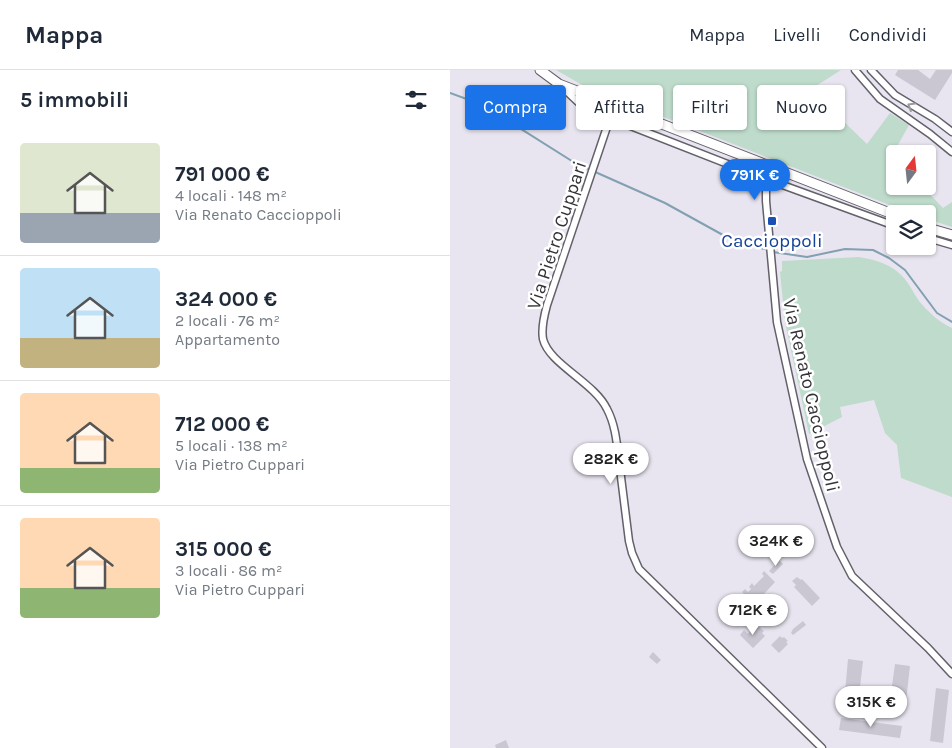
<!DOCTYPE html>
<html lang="it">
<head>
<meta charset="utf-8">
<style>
  :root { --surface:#fff; --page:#f2f2f3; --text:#1f2937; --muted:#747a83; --line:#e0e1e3; --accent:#1a73e8 }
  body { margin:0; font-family:Karla,sans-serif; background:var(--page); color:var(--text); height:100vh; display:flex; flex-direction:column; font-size:19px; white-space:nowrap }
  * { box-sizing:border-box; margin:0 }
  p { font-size:16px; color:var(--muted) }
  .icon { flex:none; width:28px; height:28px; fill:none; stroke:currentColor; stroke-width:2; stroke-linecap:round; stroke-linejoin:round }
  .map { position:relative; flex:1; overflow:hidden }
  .details { display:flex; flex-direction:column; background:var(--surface); width:450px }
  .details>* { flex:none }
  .banner { position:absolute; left:15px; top:15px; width:411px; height:45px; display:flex; gap:10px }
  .needle { width:32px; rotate:15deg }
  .fabs { position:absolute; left:436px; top:75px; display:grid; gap:10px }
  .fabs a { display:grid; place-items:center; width:50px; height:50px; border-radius:5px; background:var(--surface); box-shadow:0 1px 4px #0004; font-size:25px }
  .price { position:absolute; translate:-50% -42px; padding:0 11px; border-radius:18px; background:#fff; color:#222; font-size:16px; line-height:32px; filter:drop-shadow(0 1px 2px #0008) }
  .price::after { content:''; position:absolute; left:50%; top:30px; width:15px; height:11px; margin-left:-8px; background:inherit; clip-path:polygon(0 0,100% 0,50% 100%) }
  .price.selected { background:var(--accent); color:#fff }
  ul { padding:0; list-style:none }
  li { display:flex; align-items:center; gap:15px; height:125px; padding:0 20px }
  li+li { border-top:1px solid var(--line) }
  li span { display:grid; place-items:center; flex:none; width:140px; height:100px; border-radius:5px; color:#555 }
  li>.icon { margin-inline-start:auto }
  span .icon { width:60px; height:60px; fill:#fffc; stroke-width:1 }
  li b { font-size:21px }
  h2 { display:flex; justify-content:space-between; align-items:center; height:60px; padding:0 20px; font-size:21px }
  .chip { padding:0 18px; border-radius:5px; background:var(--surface); box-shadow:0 1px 4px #0004; font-size:18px; line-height:45px }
  .chip.selected { background:var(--accent); color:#fff }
  header { display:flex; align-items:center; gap:30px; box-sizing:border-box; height:70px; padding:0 25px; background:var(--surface); border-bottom:1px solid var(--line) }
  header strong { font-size:24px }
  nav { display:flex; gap:28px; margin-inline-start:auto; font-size:18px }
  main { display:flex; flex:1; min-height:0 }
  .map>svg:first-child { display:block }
  .green { fill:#bedbcb }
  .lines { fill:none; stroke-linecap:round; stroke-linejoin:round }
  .stream { stroke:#82a0b1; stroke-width:2 }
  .building { fill:#cac6d2 }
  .street-casing { stroke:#63606a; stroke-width:9 }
  .secondary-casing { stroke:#63606a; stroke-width:11 }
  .street { stroke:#fff; stroke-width:6 }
  .secondary { stroke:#fff; stroke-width:9 }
  .oneway { stroke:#9a999c }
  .transit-dot { fill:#1a4fb4; stroke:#fff; stroke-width:2 }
  .labels { text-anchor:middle; stroke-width:5; stroke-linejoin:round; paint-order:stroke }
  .street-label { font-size:19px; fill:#343338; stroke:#fff }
  .transit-label { font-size:19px; fill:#164399; stroke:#fff }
</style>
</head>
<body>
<header>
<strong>Mappa</strong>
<nav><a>Mappa</a><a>Livelli</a><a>Condividi</a></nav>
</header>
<main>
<section class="details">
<h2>5 immobili<svg class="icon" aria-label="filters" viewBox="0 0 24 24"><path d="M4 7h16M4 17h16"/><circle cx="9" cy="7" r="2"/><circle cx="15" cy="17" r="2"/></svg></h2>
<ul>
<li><span style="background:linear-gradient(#dfe7d0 70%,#9aa5b1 0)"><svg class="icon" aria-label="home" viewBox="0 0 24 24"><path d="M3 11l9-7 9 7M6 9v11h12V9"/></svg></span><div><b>791 000 €</b><p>4 locali · 148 m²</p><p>Via Renato Caccioppoli</p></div></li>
<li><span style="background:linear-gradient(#bfe0f5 70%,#c2b280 0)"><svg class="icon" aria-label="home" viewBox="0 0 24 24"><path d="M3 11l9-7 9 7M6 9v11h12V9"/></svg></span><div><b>324 000 €</b><p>2 locali · 76 m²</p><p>Appartamento</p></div></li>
<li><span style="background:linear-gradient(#ffd9b3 75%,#8fb573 0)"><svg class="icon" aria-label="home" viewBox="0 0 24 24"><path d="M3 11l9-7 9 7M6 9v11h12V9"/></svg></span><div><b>712 000 €</b><p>5 locali · 138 m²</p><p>Via Pietro Cuppari</p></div></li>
<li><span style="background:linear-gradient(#ffd9b3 70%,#8fb573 0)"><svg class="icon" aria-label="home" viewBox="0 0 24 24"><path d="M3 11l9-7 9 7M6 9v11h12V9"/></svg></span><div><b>315 000 €</b><p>3 locali · 86 m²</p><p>Via Pietro Cuppari</p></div></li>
</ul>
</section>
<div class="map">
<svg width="502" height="678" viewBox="0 0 502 678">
  <rect width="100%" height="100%" fill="#e8e5f0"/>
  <!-- green -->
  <g class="green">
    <path d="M106 0H391L366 16 390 48 417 74 440 43 459 55 439 91 445 95V116H472L493 138 502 132V157L478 149V144H463L134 16Z"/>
    <path d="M409 187C426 190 442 194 454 208 460 215 464 224 469 231 477 241 490 253 502 258V427L451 408 447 375 435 363 424 330 390 337 392 347 359 364 335 252 330 202 332 201V191Z"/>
  </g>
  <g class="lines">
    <!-- stream -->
    <g class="stream">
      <path d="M0 23 33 35 125 93 215 133 282 170 318 180"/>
      <path d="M323 182 357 187 395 179 423 180 439 188 455 200 487 243 502 252"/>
    </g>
  </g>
  <!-- building -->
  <g class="building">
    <path d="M448 0H468L480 9 486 0H502V3L485 30 445 5Z"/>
    <path d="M329 490 333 494 323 504 319 501Z"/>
    <path d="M314 501 325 512 314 524 315 525 310 527 312 529 309 532 307 530 300 540 289 529 294 524 292 522 295 519 298 522 301 519 299 517 302 513 304 516 314 506 312 504Z"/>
    <path d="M347 507 351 510 352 509 370 528 362 536 344 517 346 515 342 511Z"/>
    <path d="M353 551 356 555 343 565 341 563 343 559Z"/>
    <path d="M305 556 307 558 309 557 314 561 312 563 315 566 303 578 290 565 294 560 298 564Z"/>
    <path d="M330 566 332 568 334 567 338 571 336 572 338 574 329 583 321 575Z"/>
    <path d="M203 582 211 590 207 594 199 587Z"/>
    <path d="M398 589 413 591 408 635 394 634Z"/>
    <path d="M445 594 460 596 455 640 439 638Z"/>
    <path d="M486 618 499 620 493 673 480 671Z"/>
    <path d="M391 648 452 656 450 668 389 660Z"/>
    <path d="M56 670 59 678H46L45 675Z"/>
  </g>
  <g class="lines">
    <!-- street casing -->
    <g class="street-casing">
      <g id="street">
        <path d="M405 0 430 29 480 64 502 82"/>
        <path d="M421 0 445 25 485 49 502 62"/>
        <path d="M110 15 128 32 160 48 316 109 445 156"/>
        <path d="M164 36 97 235C94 246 91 258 93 269 99 294 144 312 157 339 167 358 167 379 170 399 173 423 176 447 179 471L182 483 189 499 372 678"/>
        <path d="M316 95V131L327 252 357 389 387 477 402 506 478 578 502 604"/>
        <path d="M478 168 502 175"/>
      </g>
    </g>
    <!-- secondary casing -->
    <g class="secondary-casing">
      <g id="secondary">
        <path d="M90 0 109 14 445 145"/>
        <path d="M478 158 502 165"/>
      </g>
    </g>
    <!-- street -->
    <use href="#street" class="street"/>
    <!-- secondary -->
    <use href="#secondary" class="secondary"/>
  </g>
  <!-- one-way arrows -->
  <defs><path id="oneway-chevron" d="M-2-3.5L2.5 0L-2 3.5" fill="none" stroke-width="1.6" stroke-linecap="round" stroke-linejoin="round" transform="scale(1.25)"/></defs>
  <use class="oneway" href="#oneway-chevron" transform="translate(461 36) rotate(-149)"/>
  <!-- markers -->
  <rect class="transit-dot" x="317" y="146" width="10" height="10" rx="2.5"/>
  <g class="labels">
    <!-- street labels -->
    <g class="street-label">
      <text transform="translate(106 165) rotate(-72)" y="7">Via Pietro Cuppari</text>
      <text transform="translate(362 325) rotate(77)" y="7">Via Renato Caccioppoli</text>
    </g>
    <!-- transit labels -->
    <g class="transit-label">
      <text x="322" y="177">Caccioppoli</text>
    </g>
  </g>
</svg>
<div class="fabs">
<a><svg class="needle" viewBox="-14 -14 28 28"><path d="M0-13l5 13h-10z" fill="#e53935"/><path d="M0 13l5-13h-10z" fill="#747a83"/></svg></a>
<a><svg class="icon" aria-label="layers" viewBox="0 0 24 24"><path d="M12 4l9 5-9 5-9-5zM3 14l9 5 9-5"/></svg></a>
</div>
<b class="price selected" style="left:305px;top:131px">791K €</b>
<b class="price" style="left:161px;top:415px">282K €</b>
<b class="price" style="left:326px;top:497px">324K €</b>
<b class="price" style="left:303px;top:566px">712K €</b>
<b class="price" style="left:421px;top:658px">315K €</b>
<div class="banner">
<a class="chip selected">Compra</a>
<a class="chip">Affitta</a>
<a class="chip">Filtri</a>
<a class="chip">Nuovo</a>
</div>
</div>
</main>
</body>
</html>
